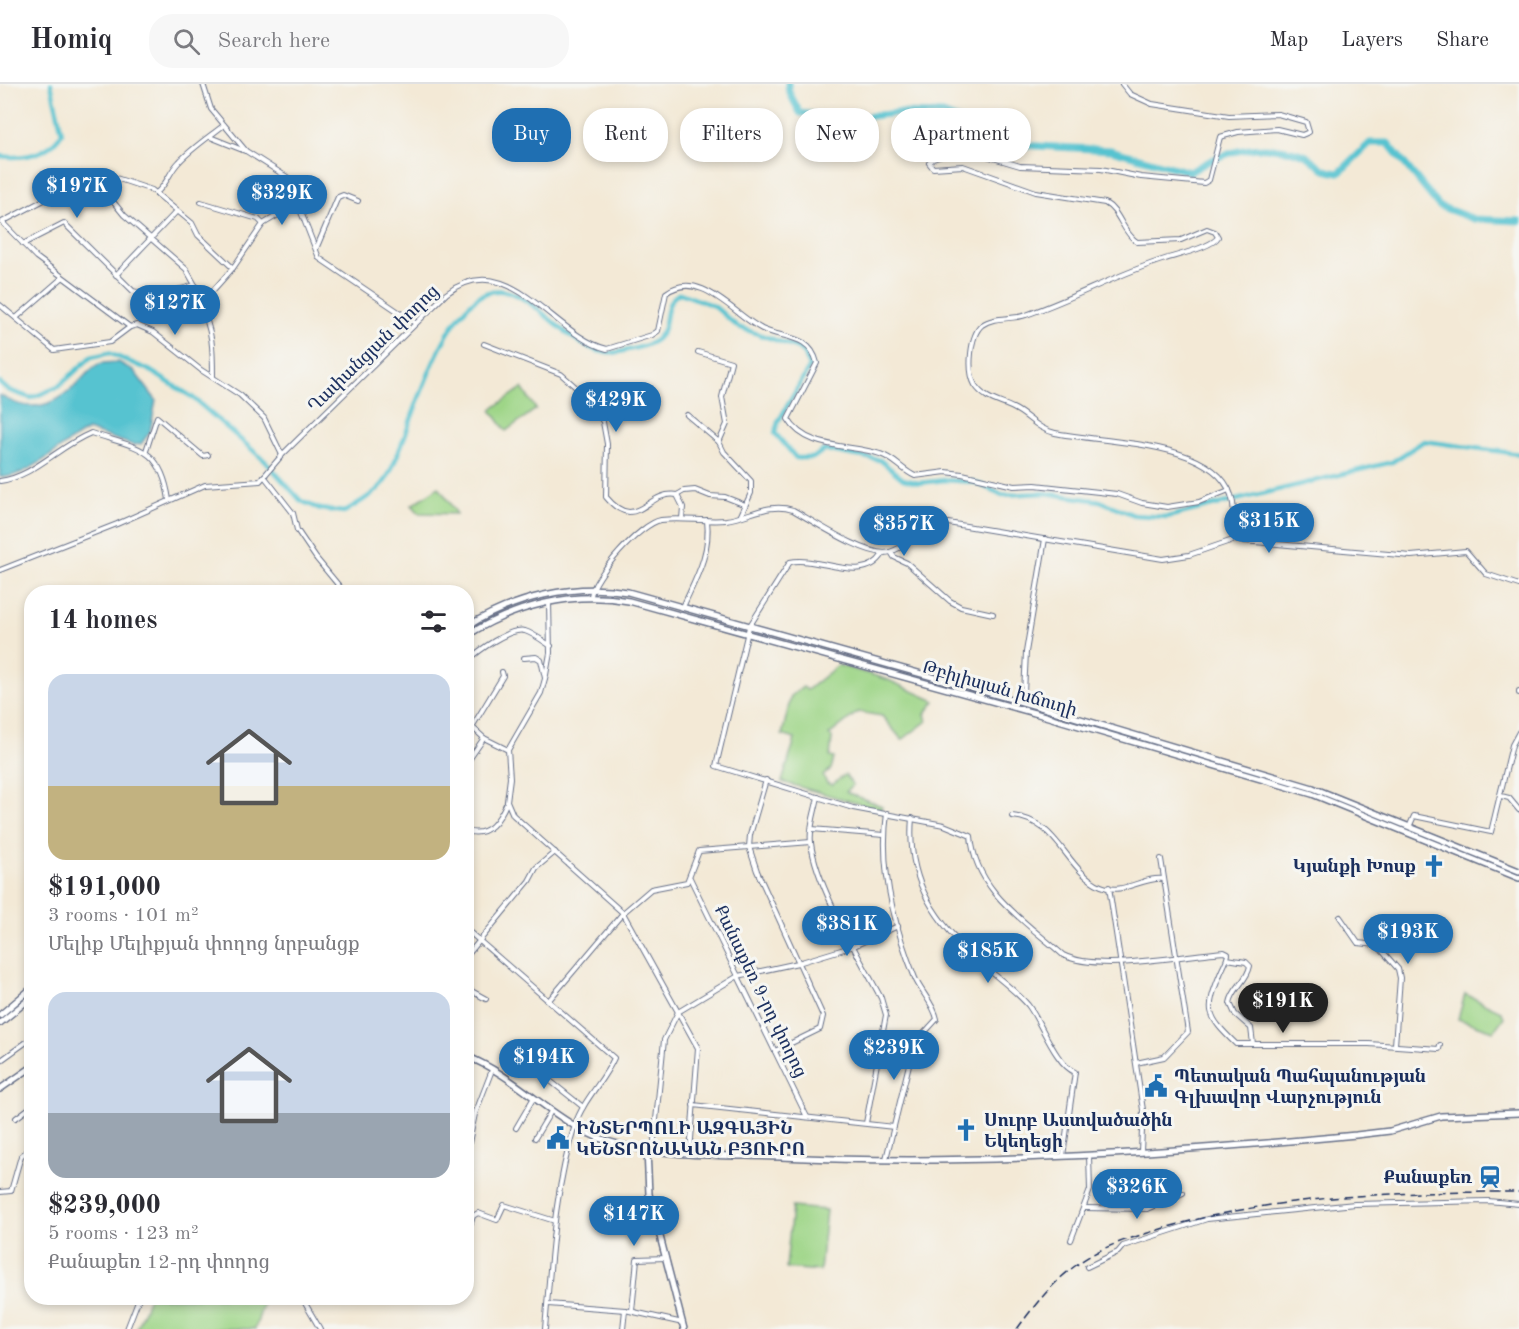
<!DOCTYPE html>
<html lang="en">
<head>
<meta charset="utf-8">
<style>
  :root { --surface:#fff; --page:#f7f7f7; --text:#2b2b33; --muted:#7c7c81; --line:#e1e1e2; --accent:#1f6fb2 }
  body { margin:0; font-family:"Old Standard TT","Noto Serif Armenian",serif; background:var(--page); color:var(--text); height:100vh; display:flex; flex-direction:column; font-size:22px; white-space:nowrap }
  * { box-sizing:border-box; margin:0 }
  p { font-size:20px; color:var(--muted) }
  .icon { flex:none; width:33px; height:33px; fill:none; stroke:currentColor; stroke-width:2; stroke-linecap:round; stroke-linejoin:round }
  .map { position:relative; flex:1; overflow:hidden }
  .sheet { position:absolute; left:24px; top:501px; width:450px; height:720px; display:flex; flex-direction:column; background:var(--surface); border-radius:24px; box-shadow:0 3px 9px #0003 }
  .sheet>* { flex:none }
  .banner { position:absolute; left:492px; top:24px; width:570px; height:54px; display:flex; gap:12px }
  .price { position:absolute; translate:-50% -51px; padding:0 14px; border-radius:21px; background:var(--accent); color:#fff; font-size:20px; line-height:39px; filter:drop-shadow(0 2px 3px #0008) }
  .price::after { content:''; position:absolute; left:50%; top:36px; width:18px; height:14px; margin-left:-9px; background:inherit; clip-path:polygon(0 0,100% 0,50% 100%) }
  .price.selected { background:#222; color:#fff }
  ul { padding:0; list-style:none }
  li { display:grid; align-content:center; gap:12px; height:318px; padding:0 24px }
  li span { display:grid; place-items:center; height:186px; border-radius:18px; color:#555 }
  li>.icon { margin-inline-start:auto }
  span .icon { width:108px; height:108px; fill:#fffc; stroke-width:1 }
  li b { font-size:26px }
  h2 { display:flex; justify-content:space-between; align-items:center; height:72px; padding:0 24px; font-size:26px }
  .tag { padding:0 21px; border-radius:24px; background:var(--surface); box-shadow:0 3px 9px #0003; font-size:21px; line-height:54px }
  .tag.selected { background:var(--accent); color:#fff }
  header { display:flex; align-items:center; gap:36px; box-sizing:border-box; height:84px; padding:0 30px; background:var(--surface); border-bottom:2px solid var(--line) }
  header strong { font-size:28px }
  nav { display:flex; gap:33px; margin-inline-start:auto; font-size:21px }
  .search { width:420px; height:54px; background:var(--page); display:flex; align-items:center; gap:15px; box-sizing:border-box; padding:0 21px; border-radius:24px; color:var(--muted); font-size:22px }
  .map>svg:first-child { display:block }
  .green { fill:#9ed587; stroke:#5c8272; stroke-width:1.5 }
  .water { fill:#57c3d0; stroke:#397997; stroke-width:1.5 }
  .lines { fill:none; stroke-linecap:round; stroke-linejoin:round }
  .canal { stroke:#57c3d0; stroke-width:4.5 }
  .river { stroke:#57c3d0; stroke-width:7 }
  .minor-casing { stroke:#677088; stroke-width:6 }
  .major-casing { stroke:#677088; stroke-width:8 }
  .minor { stroke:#fff; stroke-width:4 }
  .major { stroke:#fff; stroke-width:5 }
  .rail { stroke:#1b2f5e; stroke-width:1.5; stroke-dasharray:9 4.5; stroke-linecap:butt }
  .labels { text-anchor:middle; stroke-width:6; stroke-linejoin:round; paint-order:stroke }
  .street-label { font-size:18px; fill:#1b2f5e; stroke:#f6f6f2 }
  .poi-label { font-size:18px; font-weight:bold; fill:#1b2f5e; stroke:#f6f6f2; text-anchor:start }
</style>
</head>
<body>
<header>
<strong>Homiq</strong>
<div class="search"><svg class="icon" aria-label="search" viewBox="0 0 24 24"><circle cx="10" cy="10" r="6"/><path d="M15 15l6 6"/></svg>Search here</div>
<nav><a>Map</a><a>Layers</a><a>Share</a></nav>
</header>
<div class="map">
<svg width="1519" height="1245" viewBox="0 0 1519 1245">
  <rect width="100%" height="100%" fill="#f6f6f2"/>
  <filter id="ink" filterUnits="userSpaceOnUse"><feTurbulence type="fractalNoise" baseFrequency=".0167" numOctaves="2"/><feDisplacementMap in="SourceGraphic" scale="12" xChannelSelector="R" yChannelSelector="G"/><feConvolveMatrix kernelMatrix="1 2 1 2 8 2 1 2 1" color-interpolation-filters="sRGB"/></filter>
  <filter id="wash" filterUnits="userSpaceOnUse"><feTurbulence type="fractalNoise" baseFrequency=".008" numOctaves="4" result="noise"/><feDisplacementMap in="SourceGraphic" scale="24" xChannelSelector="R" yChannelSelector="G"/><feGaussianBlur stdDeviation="1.35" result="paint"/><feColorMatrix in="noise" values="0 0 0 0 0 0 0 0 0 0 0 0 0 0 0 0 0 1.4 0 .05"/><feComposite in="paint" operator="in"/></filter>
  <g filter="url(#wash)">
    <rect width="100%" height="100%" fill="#f3e9d6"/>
    <!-- green -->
    <g class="green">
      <path d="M522 304 536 325 506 347 491 326Z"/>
      <path d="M439 403 457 430 419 429 412 421Z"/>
      <path d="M838 581 886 595 935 617 925 630 927 637 902 656 882 632 858 628 829 651 832 653 830 673 834 674 831 685 823 692 827 699 832 701 845 691 853 701 846 708 882 722 881 726 782 698 795 655 782 651 791 612 803 603 807 606Z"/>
      <path d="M1465 910 1501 927 1504 933 1494 947 1458 935Z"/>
      <path d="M792 1123 826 1126 820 1187 786 1184Z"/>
      <path d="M149 1214H265L255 1245H136Z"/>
    </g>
    <!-- water -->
    <path class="water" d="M118 278 134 287 156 316 150 348 141 360 133 361 88 346C61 360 29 394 0 393V311C27 329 52 324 75 302 83 295 90 284 99 280 105 278 112 279 118 278Z"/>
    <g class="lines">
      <!-- canal -->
      <g class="canal">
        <path d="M0 72C24 75 48 71 62 49L51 0"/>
        <path d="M0 299 8 306 31 314 58 303 91 273 109 269 149 286 192 313 265 377 301 417 320 425 344 428C356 420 371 413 381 402 390 393 396 374 401 362 418 319 441 241 477 214 525 179 566 279 619 268 629 266 650 262 657 255 672 241 660 219 680 209L714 222 738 243 798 264 804 269 810 282 778 338 775 349 796 374H813L824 366 880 376 903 395 919 399 945 396 974 398 1002 411 1045 409 1100 417 1134 431 1167 433 1392 378 1424 357 1519 370"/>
      </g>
      <!-- river -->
      <path class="river" d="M788 0 789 8 800 29 846 35 897 29 943 30 1019 61 1111 66 1190 88C1224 66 1262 57 1302 70 1318 75 1314 86 1339 89L1370 59H1388L1439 122 1474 135 1519 137"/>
    </g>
  </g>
  <g filter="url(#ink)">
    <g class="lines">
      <!-- minor casing -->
      <g class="minor-casing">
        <g id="minor">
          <path d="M203 0 211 25 246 67 287 93 304 112 303 120 299 123"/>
          <path d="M1122 0 1130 10 1152 20 1229 32 1278 30 1306 38 1309 48 1302 51 1277 45 1238 48 1220 53 1209 96 1204 99 1141 93 1101 85 1020 82 963 65 933 75 929 79 933 84 963 82 1036 108 1105 119C1120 127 1122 148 1137 158L1181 156 1207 145 1215 148 1218 153C1213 163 1177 171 1165 175 1117 190 1073 215 1026 231 1013 236 994 232 982 241 970 251 967 287 975 301 984 315 998 317 1013 324 1028 331 1037 345 1055 349 1102 359 1213 356 1231 411 1236 425 1233 442 1233 456"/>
          <path d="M210 53 245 67"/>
          <path d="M93 93 124 131 186 185 195 201 200 221"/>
          <path d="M102 104 113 93 152 106 192 139 198 151 233 184"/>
          <path d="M156 109C167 101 169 88 179 78 192 64 209 53 224 41"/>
          <path d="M46 115 2 138 36 173 130 243"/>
          <path d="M201 118 258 135 263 140"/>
          <path d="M23 160 64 139 133 207C153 213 175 207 195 201"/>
          <path d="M316 165 338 113 343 111 358 117"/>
          <path d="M116 191 176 128"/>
          <path d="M0 221 54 266 110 258 130 243 137 241 153 248 201 286 240 311 264 334 282 371"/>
          <path d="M16 234 62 194"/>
          <path d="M484 260 561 290 588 314 603 338 607 360 606 413C637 450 646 406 677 411L683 423 682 435"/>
          <path d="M698 268 731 278 722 313 727 340 719 358 724 368 751 397V409L741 431"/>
          <path d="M213 293C213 266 213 246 200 221L233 184 263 140 283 128 299 123 319 174 415 239"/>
          <path d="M687 331 719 358"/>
          <path d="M146 367 157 333 203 372 208 371"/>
          <path d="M264 392 293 429 297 446 316 474 344 508"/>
          <path d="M0 397C35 392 57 363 91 349 137 364 161 362 169 416"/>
          <path d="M677 411 684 407 695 406 710 412 725 413 743 420"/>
          <path d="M891 468 894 473 907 479 950 517 961 523 993 530"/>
          <path d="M883 470C863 502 818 471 790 478L749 543 716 682 853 724 944 741 971 752C975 807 1025 837 1063 871 1098 889 1183 871 1224 868L1228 870C1227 877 1224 881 1221 888 1205 927 1206 931 1236 960H1369L1439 965 1440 961"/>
          <path d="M0 486 117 440 205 401 260 397 282 371 446 210C508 161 553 252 607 265L652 251 658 247 666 209C700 184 734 231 762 245 784 255 810 250 817 279L788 335C806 366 850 360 880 370 894 374 902 386 915 392L946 388 962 390 1014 402 1035 401 1117 410 1142 419 1167 423 1199 418 1229 406"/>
          <path d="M591 512C593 493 641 439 661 436 682 433 704 438 726 436 749 433 769 418 793 426 813 437 870 475 890 468 910 461 926 444 948 439L1163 475 1189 471 1233 456 1411 472 1466 467 1486 490 1519 501"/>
          <path d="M549 518 550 569 546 591 541 609 508 666 510 694 507 717 513 731 623 829 698 964 690 1068"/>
          <path d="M683 523C696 494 711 469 707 436"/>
          <path d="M524 574 536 573 541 576 545 594"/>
          <path d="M466 578C478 567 510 543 525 547 534 550 543 557 551 562"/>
          <path d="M502 588 503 592 472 643 484 654 508 666"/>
          <path d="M1519 607V609"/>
          <path d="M1040 623 1041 618 1024 609 1026 568 1045 455"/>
          <path d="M466 680 484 654"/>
          <path d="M766 696 750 751 749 763 757 787 823 932 820 945 775 967"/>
          <path d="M1501 712 1509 714 1519 726"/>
          <path d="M818 713C815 728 809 744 811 759 816 802 860 874 881 914L886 931 866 1039"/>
          <path d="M1012 732C1059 736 1064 785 1101 802 1123 812 1143 792 1164 795"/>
          <path d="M912 734C906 798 937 840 983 881 998 894 1015 906 1028 921 1041 938 1056 981 1075 988L1063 1072"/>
          <path d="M1410 741 1414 732 1491 748 1512 661 1519 648"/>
          <path d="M812 745 884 751"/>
          <path d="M466 747C489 754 499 736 507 718"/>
          <path d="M690 794 807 1033"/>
          <path d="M1109 803 1143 1026 1141 1067"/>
          <path d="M1340 833 1358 859 1377 861 1398 885 1400 894 1395 961"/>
          <path d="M466 845 614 974C604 997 583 1016 575 1041 554 1106 551 1177 545 1245"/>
          <path d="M466 873 529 797 536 784 555 768"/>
          <path d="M1227 875 1246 878 1250 882C1247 898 1233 903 1230 919L1235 930 1251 944 1253 960"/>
          <path d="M466 904 486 915"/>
          <path d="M550 915 623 829 651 805 687 798 699 767 811 758"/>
          <path d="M519 972 583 1023"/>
          <path d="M0 977 32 954"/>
          <path d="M1136 979 1164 973 1188 948 1161 775"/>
          <path d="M693 1021 894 1043"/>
          <path d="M16 1034 32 1022"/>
          <path d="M516 1044 533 1015"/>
          <path d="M535 1054 550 1029"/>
          <path d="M653 1066 664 956 678 928 738 892 798 879 854 862 898 842"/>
          <path d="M466 1073 475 1030 492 986"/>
          <path d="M886 1075 914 960 937 935C934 920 921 908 915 894 894 842 879 785 887 729"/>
          <path d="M0 1108 11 1107 21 1072 32 1063"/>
          <path d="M1084 1124 1147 1125 1183 1109"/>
          <path d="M468 1149 473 1132 478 1129 497 1136 504 1121 555 1137"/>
          <path d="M1071 1156 1090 1106 1089 1071"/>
          <path d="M1087 1183 1118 1168 1123 1162 1207 1135 1355 1120 1488 1117 1519 1120"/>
          <path d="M302 1214 320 1245"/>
          <path d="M548 1220 625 1226 683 1239"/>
          <path d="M632 1227 637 1175 666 1174"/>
          <path d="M127 1245 139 1214"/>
          <path d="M623 1245 625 1226"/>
        </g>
      </g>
      <!-- major casing -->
      <g class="major-casing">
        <g id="major">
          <path d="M466 543C515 513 572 499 628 508L1040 623 1313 704 1519 787"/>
          <path d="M466 552C515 521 572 507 629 517L1038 630 1312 710 1519 794"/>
          <path d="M0 931 32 904"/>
          <path d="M0 939 32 913"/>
          <path d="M466 972C524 995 558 1046 621 1061 672 1073 729 1071 781 1073 972 1082 1166 1069 1356 1051L1390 1047 1441 1032 1519 1029"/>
          <path d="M0 1005 32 983"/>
          <path d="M647 1066 649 1110 684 1245"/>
        </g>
      </g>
      <!-- minor -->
      <use href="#minor" class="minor"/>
      <!-- major -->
      <use href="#major" class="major"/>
      <!-- rail -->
      <path class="rail" d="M1017 1245C1034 1222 1052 1199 1075 1182 1099 1163 1130 1154 1158 1146 1276 1110 1397 1108 1519 1108"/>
    </g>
  </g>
  <!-- icons -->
  <defs>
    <g id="church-bare" transform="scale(1.8)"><path d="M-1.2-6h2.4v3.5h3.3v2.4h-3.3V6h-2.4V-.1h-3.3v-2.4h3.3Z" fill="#1f6fb2" stroke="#f6f6f2" stroke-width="2.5" paint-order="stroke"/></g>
    <g id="civic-bare" transform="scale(1.8)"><path d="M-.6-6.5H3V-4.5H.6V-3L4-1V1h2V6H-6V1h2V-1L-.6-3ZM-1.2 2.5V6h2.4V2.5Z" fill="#1f6fb2" stroke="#f6f6f2" stroke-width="2.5" paint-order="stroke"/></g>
    <g id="station-bare" transform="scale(1.8)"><path d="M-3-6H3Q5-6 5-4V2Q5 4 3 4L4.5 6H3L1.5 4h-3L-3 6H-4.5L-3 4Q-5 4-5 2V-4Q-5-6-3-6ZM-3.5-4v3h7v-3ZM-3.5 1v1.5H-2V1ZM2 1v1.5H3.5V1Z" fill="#1f6fb2" stroke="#f6f6f2" stroke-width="2.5" paint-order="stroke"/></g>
  </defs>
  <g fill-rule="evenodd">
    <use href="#church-bare" x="1434" y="782"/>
    <use href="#civic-bare" x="1156" y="1002"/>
    <use href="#church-bare" x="966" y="1046"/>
    <use href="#civic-bare" x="558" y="1054"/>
    <use href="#station-bare" x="1490" y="1093"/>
  </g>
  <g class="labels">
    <!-- street labels -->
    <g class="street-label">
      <text transform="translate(373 264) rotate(-44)" y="6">Ղափանցյան փողոց</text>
      <text transform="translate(1000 604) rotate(16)" y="6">Թբիլիսյան խճուղի</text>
      <text transform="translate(761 907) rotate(64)" y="6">Քանաքեռ 9-րդ փողոց</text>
    </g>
    <!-- poi labels -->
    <g class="poi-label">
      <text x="1416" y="788" text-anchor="end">Կյանքի Խոսք</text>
      <text x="1174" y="998">Պետական Պահպանության<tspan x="1174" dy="21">Գլխավոր Վարչություն</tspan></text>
      <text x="984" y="1042">Սուրբ Աստվածածին<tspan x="984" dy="21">Եկեղեցի</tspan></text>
      <text x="576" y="1050">ԻՆՏԵՐՊՈԼԻ ԱԶԳԱՅԻՆ<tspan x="576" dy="21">ԿԵՆՏՐՈՆԱԿԱՆ ԲՅՈՒՐՈ</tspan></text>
      <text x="1472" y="1099" text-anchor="end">Քանաքեռ</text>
    </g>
  </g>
</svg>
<b class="price" style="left:77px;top:135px">$197K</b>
<b class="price" style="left:282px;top:142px">$329K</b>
<b class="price" style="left:175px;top:252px">$127K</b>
<b class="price" style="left:616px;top:349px">$429K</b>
<b class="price" style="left:1269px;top:470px">$315K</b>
<b class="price" style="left:904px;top:473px">$357K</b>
<b class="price" style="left:847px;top:873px">$381K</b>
<b class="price" style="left:1408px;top:881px">$193K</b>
<b class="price" style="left:988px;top:900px">$185K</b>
<b class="price selected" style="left:1283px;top:950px">$191K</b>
<b class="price" style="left:894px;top:997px">$239K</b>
<b class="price" style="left:544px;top:1006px">$194K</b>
<b class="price" style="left:1137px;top:1136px">$326K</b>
<b class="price" style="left:634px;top:1163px">$147K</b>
<div class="banner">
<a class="tag selected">Buy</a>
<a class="tag">Rent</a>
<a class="tag">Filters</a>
<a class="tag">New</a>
<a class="tag">Apartment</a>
</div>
<section class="sheet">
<h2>14 homes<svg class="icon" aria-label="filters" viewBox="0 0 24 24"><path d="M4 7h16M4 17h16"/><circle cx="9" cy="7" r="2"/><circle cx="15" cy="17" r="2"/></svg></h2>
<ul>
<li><span style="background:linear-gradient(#c9d6e8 60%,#c2b280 0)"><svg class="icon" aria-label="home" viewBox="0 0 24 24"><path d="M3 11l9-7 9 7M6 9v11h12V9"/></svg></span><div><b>$191,000</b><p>3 rooms · 101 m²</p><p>Մելիք Մելիքյան փողոց նրբանցք</p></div></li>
<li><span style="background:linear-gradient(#c9d6e8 65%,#9aa5b1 0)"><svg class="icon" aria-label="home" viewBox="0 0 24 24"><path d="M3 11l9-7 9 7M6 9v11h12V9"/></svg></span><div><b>$239,000</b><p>5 rooms · 123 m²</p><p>Քանաքեռ 12-րդ փողոց</p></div></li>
</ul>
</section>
</div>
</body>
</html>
